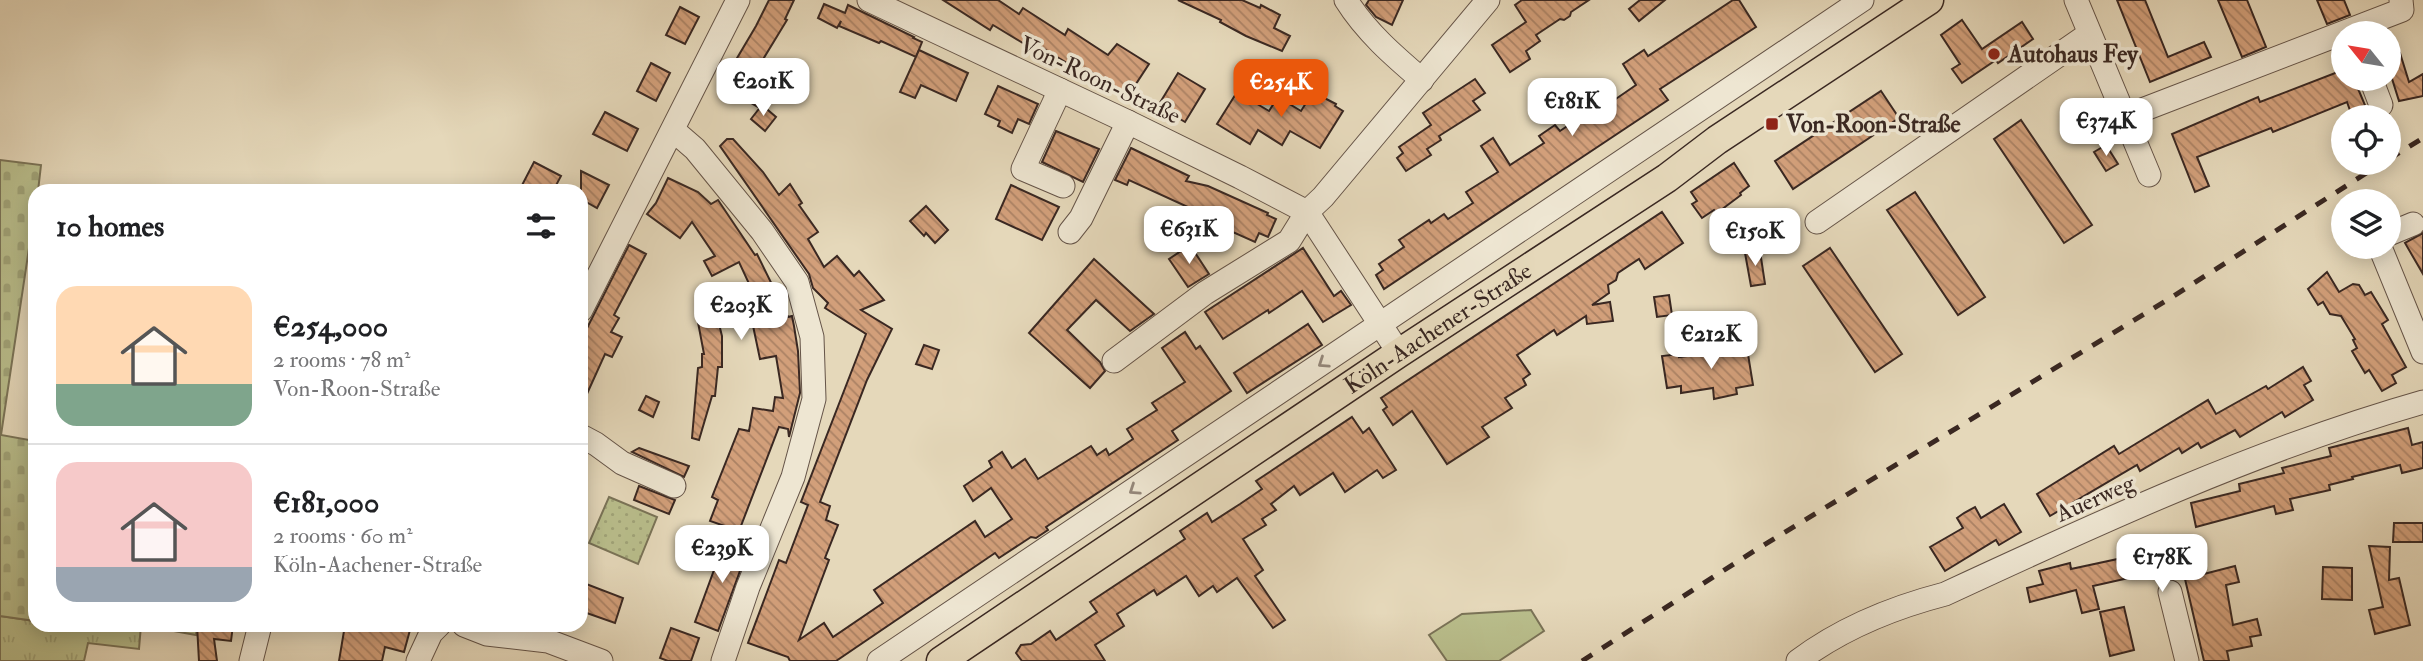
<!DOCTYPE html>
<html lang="en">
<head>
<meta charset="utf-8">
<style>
  :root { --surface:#fff; --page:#f6f6f6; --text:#202124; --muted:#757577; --line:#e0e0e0; --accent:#ea580c }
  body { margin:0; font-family:"IM FELL Double Pica",serif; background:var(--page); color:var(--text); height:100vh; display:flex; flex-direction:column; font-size:26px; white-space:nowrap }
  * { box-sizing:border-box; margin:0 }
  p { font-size:23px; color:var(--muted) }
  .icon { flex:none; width:38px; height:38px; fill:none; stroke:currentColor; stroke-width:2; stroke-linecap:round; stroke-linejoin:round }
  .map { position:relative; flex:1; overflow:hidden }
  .drawer { position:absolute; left:28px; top:184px; width:560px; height:448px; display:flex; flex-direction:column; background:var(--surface); border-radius:21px; box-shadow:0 4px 18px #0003 }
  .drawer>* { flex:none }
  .needle { width:46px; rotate:300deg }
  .buttons { position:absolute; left:2331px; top:21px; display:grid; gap:14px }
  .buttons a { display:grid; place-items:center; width:70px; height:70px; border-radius:50%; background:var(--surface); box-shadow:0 4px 18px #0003; font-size:35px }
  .price { position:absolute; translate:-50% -60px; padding:0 16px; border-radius:14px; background:#fff; color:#222; font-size:23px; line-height:46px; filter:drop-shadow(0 2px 4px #0008) }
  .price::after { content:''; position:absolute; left:50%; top:42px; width:21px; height:16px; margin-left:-10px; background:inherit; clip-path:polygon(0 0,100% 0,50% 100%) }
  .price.current { background:var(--accent); color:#fff }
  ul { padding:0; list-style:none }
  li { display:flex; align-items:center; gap:21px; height:175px; padding:0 28px }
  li+li { border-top:2px solid var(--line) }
  li span { display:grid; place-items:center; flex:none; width:196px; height:140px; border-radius:21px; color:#555 }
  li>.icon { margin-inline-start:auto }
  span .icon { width:84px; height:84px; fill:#fffc; stroke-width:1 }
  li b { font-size:30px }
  h2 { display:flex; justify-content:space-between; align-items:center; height:84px; padding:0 28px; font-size:30px }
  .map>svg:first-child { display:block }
  .grass { fill:url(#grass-tufts); stroke:#7a7357; stroke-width:2 }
  .cemetery { fill:url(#cemetery-stones); stroke:#7a7357; stroke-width:2 }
  .park { fill:url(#park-dots); stroke:#7a7357; stroke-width:2 }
  .garden { fill:#b9be8c; stroke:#7a7357; stroke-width:2 }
  .building { fill:url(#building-back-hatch); stroke:#3a2822; stroke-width:2 }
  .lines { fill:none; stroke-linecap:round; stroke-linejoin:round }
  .minor-casing { stroke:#655448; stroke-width:25 }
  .major-casing { stroke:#3a2822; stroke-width:31 }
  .minor { stroke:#eee6d2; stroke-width:23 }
  .major { stroke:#e5d8ba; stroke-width:28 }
  .rail { stroke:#3a2822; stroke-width:5; stroke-dasharray:12 12; stroke-linecap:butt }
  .oneway { stroke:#94877a }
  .poi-dot { fill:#8f2418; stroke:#eee6d2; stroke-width:2.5 }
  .labels { text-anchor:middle; stroke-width:7; stroke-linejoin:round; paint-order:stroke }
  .poi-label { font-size:24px; font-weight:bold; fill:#3a2822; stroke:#eee6d2; text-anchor:start }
  .street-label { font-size:24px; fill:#3a2822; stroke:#eee6d2 }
</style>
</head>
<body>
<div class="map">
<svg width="2423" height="661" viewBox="0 0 2423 661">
  <defs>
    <pattern id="grass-tufts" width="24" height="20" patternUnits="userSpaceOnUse" patternTransform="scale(1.75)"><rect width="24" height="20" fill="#b9be8c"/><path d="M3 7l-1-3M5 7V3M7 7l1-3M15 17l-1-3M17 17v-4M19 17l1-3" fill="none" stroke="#a0a378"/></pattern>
    <pattern id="cemetery-stones" width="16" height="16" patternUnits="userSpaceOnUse" patternTransform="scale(1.75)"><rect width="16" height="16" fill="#b9be8c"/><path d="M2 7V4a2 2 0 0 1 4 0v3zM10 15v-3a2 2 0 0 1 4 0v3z" fill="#a0a378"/></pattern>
    <pattern id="park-dots" width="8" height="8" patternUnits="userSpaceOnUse" patternTransform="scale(1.75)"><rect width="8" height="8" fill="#b9be8c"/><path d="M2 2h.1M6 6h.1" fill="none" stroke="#a0a378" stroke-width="1.8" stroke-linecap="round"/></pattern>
    <pattern id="building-back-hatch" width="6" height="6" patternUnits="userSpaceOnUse" patternTransform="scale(1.75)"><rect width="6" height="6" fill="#d29f7a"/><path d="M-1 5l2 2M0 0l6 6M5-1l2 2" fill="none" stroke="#ab8264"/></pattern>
  </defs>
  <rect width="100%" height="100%" fill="#e5d8ba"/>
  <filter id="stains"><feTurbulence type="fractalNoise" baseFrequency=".00286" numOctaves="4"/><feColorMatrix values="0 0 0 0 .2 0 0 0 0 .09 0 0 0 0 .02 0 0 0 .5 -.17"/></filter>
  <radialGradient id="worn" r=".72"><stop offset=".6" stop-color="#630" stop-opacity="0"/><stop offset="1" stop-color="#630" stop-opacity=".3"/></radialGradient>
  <!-- grass -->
  <path class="grass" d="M0 616 35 621V625H71L126 631 141 625 139 649 88 643 84 661H0Z"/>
  <!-- cemetery -->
  <g class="cemetery">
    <path d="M0 160 41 165 38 191H35V208L1 435 35 441V621L0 616Z"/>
    <path d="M71 625H197L196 635 141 625 126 631Z"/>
  </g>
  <!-- park -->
  <path class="park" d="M609 497 657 517 638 564 589 543Z"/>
  <!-- garden -->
  <path class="garden" d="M1531 610 1544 631 1499 661H1447L1429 635 1462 614Z"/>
  <!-- building -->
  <g class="building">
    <path d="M769 0H794L785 19 787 20 751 79 768 89 758 107 728 89 737 74 730 70 756 26Z"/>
    <path d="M943 0H998L1019 14 1023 8 1065 35 1068 29 1108 55 1117 44 1149 64 1128 96 1091 72 1089 75 1082 72 1039 46 1036 51 993 25 990 30Z"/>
    <path d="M1178 0H1242L1260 8 1261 5 1280 15 1274 28 1290 36 1282 51 1246 36 1220 22 1221 20Z"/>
    <path d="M1369 0H1403L1392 25 1376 17 1366 5Z"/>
    <path d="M1522 0H1589L1571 12 1570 16 1564 20 1560 19 1536 35 1540 41 1526 51 1530 59 1510 72 1492 45 1526 22 1515 5Z"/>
    <path d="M1640 0H1665L1639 21 1629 9Z"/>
    <path d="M1733 0H1739L1756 27 1660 89 1668 100 1384 289 1376 275 1383 270 1379 264 1404 247 1399 240 1429 220 1431 223 1444 214 1448 219 1473 203 1466 192 1498 172 1481 146 1493 138 1510 165 1544 143 1539 136 1555 125 1560 131 1607 99 1610 103 1636 85 1623 64 1644 50 1648 56Z"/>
    <path d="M2117 0H2145L2168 57 2204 42 2211 57 2150 82Z"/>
    <path d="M2218 0H2247L2266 47 2242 57Z"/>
    <path d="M2317 0H2344L2350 15 2327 24Z"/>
    <path d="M824 4 845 13 848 5 914 37 913 38 922 42 916 57 881 41 879 43 839 26 841 21 837 28 818 18Z"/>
    <path d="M680 7 699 17 685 44 666 35Z"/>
    <path d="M1962 20 1982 49 2022 22 2033 39 1998 63 1996 60 1962 83 1952 69 1960 64 1941 35Z"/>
    <path d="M919 50 968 73 956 101 921 85 915 98 900 92Z"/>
    <path d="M2400 53 2409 82 2423 74V96L2399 101 2389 69V57Z"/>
    <path d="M651 63 670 73 656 101 637 91Z"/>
    <path d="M2343 70V79H2354L2367 110 2352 116 2347 102 2273 132 2271 128 2197 157 2209 186 2195 192 2172 134 2258 97 2260 102Z"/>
    <path d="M1178 73 1205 89 1185 122 1158 106Z"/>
    <path d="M1475 79 1485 93 1473 101 1480 110 1439 136 1441 140 1427 149 1431 155 1406 171 1397 158 1403 153 1399 147 1431 125 1423 113Z"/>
    <path d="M998 86 1038 104 1029 124 1018 119 1012 133 998 126 1000 121 985 114Z"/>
    <path d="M1881 91 1899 118 1793 189 1775 161Z"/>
    <path d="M1237 92 1269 111 1278 97 1301 111 1313 92 1336 104 1335 106 1343 111 1320 148 1290 131 1282 145 1258 130 1250 144 1217 124Z"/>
    <path d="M762 105 776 117 765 131 751 119Z"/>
    <path d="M605 112 638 129 627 151 593 134Z"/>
    <path d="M2021 120 2092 225 2064 243 1994 139Z"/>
    <path d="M1056 131 1099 149 1083 182 1042 162Z"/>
    <path d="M727 139H733L763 172 779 195 790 184 802 203 799 205 818 232 808 239 824 267 837 256 854 276 859 271 884 300 861 310 892 329 867 380 820 502 830 506 826 520 838 525 825 558 829 560 799 640 824 623 833 637 883 603 874 590 975 521 985 537 1012 519 991 488 973 501 964 486 992 467 989 461 1002 452 1012 468 1025 459 1038 479 1091 446 1097 455 1106 449 1109 455 1133 439 1127 429 1157 410 1152 403 1185 382 1162 348 1185 332 1196 349 1200 346 1231 391 1172 431 1178 440 1046 527 1048 530 1036 538 1031 537 999 558 995 553 836 661H790L788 657 748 643 779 560 786 563 808 505 801 502 866 334 825 308 828 303 813 288 809 274 720 146Z"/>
    <path d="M2106 145 2118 164 2106 171 2094 152Z"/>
    <path d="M1131 148 1189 176 1186 181 1208 186 1268 213 1267 215 1276 219 1268 237 1259 233 1255 242 1199 217 1201 213 1129 180 1127 185 1115 180Z"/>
    <path d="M534 162 561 176 553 191H519Z"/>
    <path d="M1734 163 1749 186 1740 193 1741 195 1717 213 1714 210 1702 218 1692 204 1697 201 1691 192Z"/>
    <path d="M581 171 609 185 597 208 581 199Z"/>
    <path d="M668 178 698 192 711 204 718 200 755 255 757 254 788 317 792 316 794 326 798 351 800 393 789 437 788 429 779 427 739 531 710 521 718 500 712 497 739 429 749 431 753 408 773 411 775 397 783 398 776 356 760 359 752 321 748 322 744 306 758 303 739 262 712 276 704 261 715 256 692 222 680 238 647 214 656 203Z"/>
    <path d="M1011 185 1059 207 1042 240 996 219Z"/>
    <path d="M1915 192 1985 297 1958 315 1887 210Z"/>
    <path d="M926 206 948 230 935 243 926 233 924 236 910 221Z"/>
    <path d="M1662 212 1683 243 1645 269 1639 259 1618 273 1616 280 1608 285 1609 293 1592 305 1610 302 1613 321 1587 324 1586 316 1557 335 1554 330 1517 355 1530 374 1523 379 1526 385 1505 398 1512 408 1482 427 1489 437 1447 464 1412 411 1393 425 1383 410 1387 407 1381 398Z"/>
    <path d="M2423 233V274L2405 243Z"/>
    <path d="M629 245 646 254 614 315 619 318 611 332 622 337 612 357 605 354 581 407V340Z"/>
    <path d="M1190 245 1209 274 1188 287 1169 259Z"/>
    <path d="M1303 248 1334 296 1341 291 1351 305 1323 322 1302 291 1269 313 1268 310 1223 339 1205 312Z"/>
    <path d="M1830 248 1902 354 1875 372 1803 266Z"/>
    <path d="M1760 251 1765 284 1751 286 1745 253Z"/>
    <path d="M1094 259 1154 314 1130 331 1096 300 1067 330 1100 362 1105 371 1090 388 1029 333Z"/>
    <path d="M2327 272 2339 292 2353 284 2359 285 2365 295 2371 292 2388 320 2382 324 2406 367 2392 375 2396 383 2382 391 2369 370 2365 373 2352 351 2357 348 2353 340 2355 339 2341 316 2330 314 2323 302 2318 305 2308 289Z"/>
    <path d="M1669 295 1672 315 1657 317 1654 297Z"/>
    <path d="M716 312 722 336V367H718L715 396H712L699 440 692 438 698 368 702 367V354H704L697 317Z"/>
    <path d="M1308 324 1322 345 1247 393 1234 373Z"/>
    <path d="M1746 342 1753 385 1736 388 1737 394 1714 399 1713 388 1681 393V386L1667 388 1662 356 1679 354V357L1719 352 1718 347Z"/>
    <path d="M924 345 939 350 932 369 916 364Z"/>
    <path d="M2303 367 2311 381 2304 385 2313 400 2285 417 2282 412 2240 437 2235 430 2201 448 2198 443 2182 453 2179 448 2140 471 2137 465 2050 516 2037 494 2114 446 2119 454 2208 400 2216 414 2266 386 2268 389Z"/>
    <path d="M646 396 659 402 653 417 639 410Z"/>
    <path d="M1352 417 1363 433 1369 428 1396 470 1383 478 1377 470 1345 492 1333 473 1300 495 1294 486 1271 504 1276 510 1262 519 1266 525 1243 539 1263 570 1255 576 1285 620 1273 628 1237 578 1217 592 1213 586 1199 596 1186 576 1157 595 1154 590 1117 614 1124 626 1095 645 1105 661H1022L1016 653 1021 645 1031 644 1050 631 1056 640 1097 612 1090 602 1185 539 1180 531 1207 513 1212 522 1240 504 1262 489 1256 481Z"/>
    <path d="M2408 428 2412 445 2423 442V468L2402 473 2400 465 2352 477 2353 479 2329 485 2330 490 2290 499 2293 510 2276 514 2274 506 2196 527 2191 503 2240 491 2239 484 2284 473 2282 468 2331 456 2329 448Z"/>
    <path d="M639 448 689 466 684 477 632 452Z"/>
    <path d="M639 486 675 500 669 514 634 500Z"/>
    <path d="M2004 504 2021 532 1999 545 1996 540 1945 571 1930 547 1963 528 1957 518 1964 513 1975 507 1981 518Z"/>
    <path d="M2394 523H2423V542H2393Z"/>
    <path d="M725 540 748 549 718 631 695 622Z"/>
    <path d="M2192 543 2200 575 2235 566 2239 582 2226 585 2233 625 2257 619 2261 635 2250 637 2252 646 2227 651 2229 661H2204L2182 566 2093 586 2099 609 2082 613 2076 590 2030 602 2027 588 2043 584 2039 571 2070 563 2071 569Z"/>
    <path d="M2369 546 2390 547 2389 580 2399 578 2410 625 2375 634 2369 610 2383 607Z"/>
    <path d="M2323 567 2352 568V600L2322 599Z"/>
    <path d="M581 582 623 598 615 623 581 611Z"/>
    <path d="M2124 607 2134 650 2110 656 2100 612Z"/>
    <path d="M197 625H233L231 641 214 639 217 661H199Z"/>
    <path d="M345 625H392L410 630 404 652 385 647 382 661H339Z"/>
    <path d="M671 628 699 638 691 661H668L660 658Z"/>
  </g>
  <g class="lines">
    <!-- minor casing -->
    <g class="minor-casing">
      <g id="minor">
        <path d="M869 0 1128 122 1240 177 1307 212 1399 353"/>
        <path d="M1346 0C1366 32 1394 56 1422 80"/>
        <path d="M2076 0 2149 175"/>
        <path d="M2371 79 2381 105"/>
        <path d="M1060 90 1023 169 1063 186"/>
        <path d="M2124 117 2402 10 2401 0"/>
        <path d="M673 130 695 149 762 231 797 282 812 337 814 399 793 477 748 587 723 661"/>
        <path d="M1817 222 2089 34"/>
        <path d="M1070 232 1081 218 1128 122"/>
        <path d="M2389 234 2413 224"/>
        <path d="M2380 247 2423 352"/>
        <path d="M581 310 738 0"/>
        <path d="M1114 361 1205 293 1289 241 1307 212 1323 197 1488 0"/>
        <path d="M581 436 596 444 622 463 674 486"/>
        <path d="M2170 592 2187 661"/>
        <path d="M464 625 487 634 548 641 601 661"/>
        <path d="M251 661 260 625"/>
        <path d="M418 661 431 633 439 625"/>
        <path d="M879 661 1862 0"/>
        <path d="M1798 661C1842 628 1891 608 1945 594 2100 522 2258 449 2423 402"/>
      </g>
    </g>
    <!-- major casing -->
    <g class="major-casing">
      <g id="major">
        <path id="s1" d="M941 661 1399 353 1667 178 1717 140 1929 0"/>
      </g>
    </g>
    <!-- minor -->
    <use href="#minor" class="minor"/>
    <!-- major -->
    <use href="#major" class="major"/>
    <!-- rail -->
    <g class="rail">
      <path d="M2389 159 2423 138"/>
      <path d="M1582 661 1754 551 2169 299 2382 163"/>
    </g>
  </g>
  <!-- one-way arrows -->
  <defs><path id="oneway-chevron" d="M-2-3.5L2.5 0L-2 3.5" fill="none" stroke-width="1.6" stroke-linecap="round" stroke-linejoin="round" transform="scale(1.75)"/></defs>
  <g class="oneway">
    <use href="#oneway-chevron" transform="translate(1323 363) rotate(146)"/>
    <use href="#oneway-chevron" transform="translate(1134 490) rotate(146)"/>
  </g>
  <!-- markers -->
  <g class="poi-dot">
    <circle cx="1994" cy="54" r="7"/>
    <rect x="1765" y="117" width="14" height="14" rx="3.5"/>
  </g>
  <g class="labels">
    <!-- poi labels -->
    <g class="poi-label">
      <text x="2008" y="62">Autohaus Fey</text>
      <text x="1786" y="132">Von-Roon-Straße</text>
    </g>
    <!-- street labels -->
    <g class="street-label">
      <text transform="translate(1100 80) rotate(25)" y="8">Von-Roon-Straße</text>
      <text dy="8" stroke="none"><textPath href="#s1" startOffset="598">Köln-Aachener-Straße</textPath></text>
      <text transform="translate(2095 498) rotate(-24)" y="8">Auerweg</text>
    </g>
  </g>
  <rect width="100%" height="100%" filter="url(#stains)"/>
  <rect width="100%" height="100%" fill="url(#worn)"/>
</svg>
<div class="buttons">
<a><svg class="needle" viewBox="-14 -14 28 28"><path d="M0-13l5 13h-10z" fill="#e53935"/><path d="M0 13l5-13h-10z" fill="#757577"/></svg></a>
<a><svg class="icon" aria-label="locate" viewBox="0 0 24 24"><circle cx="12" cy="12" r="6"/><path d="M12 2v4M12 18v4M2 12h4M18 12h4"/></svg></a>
<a><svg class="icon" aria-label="layers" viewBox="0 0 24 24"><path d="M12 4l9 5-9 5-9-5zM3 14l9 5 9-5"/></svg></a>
</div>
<b class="price" style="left:763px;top:118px">€201K</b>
<b class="price current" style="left:1281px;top:119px">€254K</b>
<b class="price" style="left:1572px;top:138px">€181K</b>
<b class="price" style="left:2106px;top:158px">€374K</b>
<b class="price" style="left:1189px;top:266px">€631K</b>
<b class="price" style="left:1755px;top:268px">€150K</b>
<b class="price" style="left:741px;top:342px">€203K</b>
<b class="price" style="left:1711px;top:371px">€212K</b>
<b class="price" style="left:722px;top:585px">€239K</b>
<b class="price" style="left:2162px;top:594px">€178K</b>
<section class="drawer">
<h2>10 homes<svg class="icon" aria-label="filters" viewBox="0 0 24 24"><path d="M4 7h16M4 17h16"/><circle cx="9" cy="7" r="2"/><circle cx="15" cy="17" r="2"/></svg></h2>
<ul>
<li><span style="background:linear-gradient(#ffd9b3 70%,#7fa58c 0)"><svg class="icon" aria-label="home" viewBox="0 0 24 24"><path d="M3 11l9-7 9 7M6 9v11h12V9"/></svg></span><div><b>€254,000</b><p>2 rooms · 78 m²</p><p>Von-Roon-Straße</p></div></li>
<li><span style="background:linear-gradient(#f6c9c9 75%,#9aa5b1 0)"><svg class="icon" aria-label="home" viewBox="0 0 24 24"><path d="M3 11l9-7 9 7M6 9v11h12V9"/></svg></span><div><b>€181,000</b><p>2 rooms · 60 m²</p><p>Köln-Aachener-Straße</p></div></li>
</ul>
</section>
</div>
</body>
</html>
